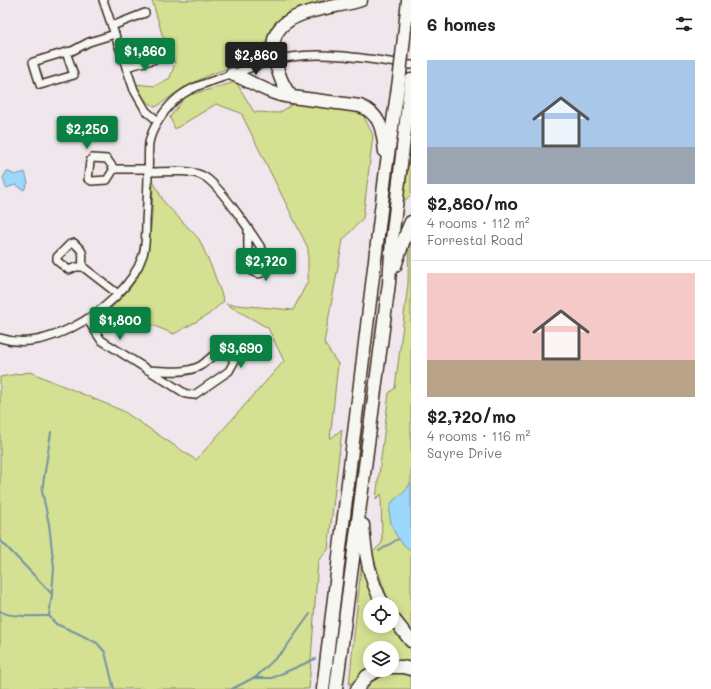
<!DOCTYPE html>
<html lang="en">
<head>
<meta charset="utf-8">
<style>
  :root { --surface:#fff; --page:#f6f6f6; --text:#202124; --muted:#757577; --line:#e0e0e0; --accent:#0b8043 }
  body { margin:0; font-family:Mali,sans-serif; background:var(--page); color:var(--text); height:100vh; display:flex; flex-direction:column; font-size:15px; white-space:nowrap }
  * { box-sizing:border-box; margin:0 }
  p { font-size:13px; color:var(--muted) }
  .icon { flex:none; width:22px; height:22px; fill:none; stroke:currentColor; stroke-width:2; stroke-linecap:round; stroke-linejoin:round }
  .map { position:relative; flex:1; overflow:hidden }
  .drawer { display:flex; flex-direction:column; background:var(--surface); width:300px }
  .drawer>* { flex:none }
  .fabs { position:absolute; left:363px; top:597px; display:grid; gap:8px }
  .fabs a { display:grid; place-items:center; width:36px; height:36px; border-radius:50%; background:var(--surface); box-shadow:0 2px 10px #0003; font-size:20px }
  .price { position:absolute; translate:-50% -34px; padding:0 9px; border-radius:4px; background:var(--accent); color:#fff; font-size:13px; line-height:26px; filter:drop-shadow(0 1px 2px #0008) }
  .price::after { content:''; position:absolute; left:50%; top:24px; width:12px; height:9px; margin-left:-6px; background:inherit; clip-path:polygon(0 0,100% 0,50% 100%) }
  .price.current { background:#222; color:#fff }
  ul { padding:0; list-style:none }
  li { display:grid; align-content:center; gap:8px; height:212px; padding:0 16px }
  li+li { border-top:1px solid var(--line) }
  li span { display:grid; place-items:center; height:124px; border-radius:0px; color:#555 }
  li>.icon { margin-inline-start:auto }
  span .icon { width:72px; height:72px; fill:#fffc; stroke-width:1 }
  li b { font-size:17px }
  h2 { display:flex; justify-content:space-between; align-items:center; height:48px; padding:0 16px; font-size:17px }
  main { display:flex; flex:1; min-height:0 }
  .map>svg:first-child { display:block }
  .green { fill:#d4e092; stroke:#888558 }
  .water { fill:#9bd8fc; stroke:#7592a3 }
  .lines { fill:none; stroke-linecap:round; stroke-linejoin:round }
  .stream { stroke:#7592a3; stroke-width:2 }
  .minor-casing { stroke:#3b2a1e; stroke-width:10 }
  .trunk-casing { stroke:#3b2a1e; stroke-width:15 }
  .minor { stroke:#f6f6f2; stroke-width:7 }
  .trunk { stroke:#f6f6f2; stroke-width:12 }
  .trunk-bridge-casing { stroke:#3b2a1e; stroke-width:15; stroke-linecap:butt }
  .trunk-bridge { stroke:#f6f6f2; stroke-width:12 }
</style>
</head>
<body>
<main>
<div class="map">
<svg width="411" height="689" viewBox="0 0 411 689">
  <rect width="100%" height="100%" fill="#efe7ec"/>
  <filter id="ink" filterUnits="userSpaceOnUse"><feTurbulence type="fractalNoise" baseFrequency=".025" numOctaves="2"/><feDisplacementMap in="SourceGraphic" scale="8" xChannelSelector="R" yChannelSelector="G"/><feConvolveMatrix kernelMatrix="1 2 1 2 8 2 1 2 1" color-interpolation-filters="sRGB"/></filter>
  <g filter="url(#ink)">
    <!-- green -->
    <g class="green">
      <path d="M152 0H333C315 3 287 9 275 24 269 33 265 46 261 56L209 75 183 88 156 107 142 98 135 84 155 86 170 78 175 63 162 34Z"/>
      <path d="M236 82 254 112 279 113 296 102 360 109 373 135 363 218 343 240 324 343 338 364 330 439 342 429 328 550 318 561 309 689H0V377L30 372 123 411 196 460 284 361 268 328 226 304 293 310 308 281V248L241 113 216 104 175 129 170 117 186 96Z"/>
      <path d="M411 145V194L403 203Z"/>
      <path d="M153 181 164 202 199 239 212 268 224 301 208 315 174 334 118 311 102 327 97 320C109 310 121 300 130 288 153 258 152 217 153 181Z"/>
      <path d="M411 237V631L387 597 372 553 382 543 381 494 376 499 389 393 395 388 408 284 409 241Z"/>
      <path d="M362 558 378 604H370V626H392V625L411 648V666L396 659 392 661V648H370V668L349 685Z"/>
      <path d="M387 671 409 673 411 675V689H362L367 683Z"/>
    </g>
    <!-- water -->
    <g class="water">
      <path d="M7 171 15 175 25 172 28 183 24 190 16 185 6 188 3 178Z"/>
      <path d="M410 483H411V550C397 544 383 515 393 501 396 497 402 495 405 491 407 489 409 485 410 483Z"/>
    </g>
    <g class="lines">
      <!-- stream -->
      <g class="stream">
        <path d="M51 432 42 491 49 524 54 568 52 593"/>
        <path d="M0 540 52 594 49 616 56 624 75 632 97 643 105 652 114 689"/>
        <path d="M379 551 398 539"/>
        <path d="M0 611C10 618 36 616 48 616"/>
        <path d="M255 678 284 650 310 614"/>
        <path d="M232 689 253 678H272L315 659"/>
      </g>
      <!-- minor casing -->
      <g class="minor-casing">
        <g id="minor">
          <path d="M103 0 134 90 146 111 158 121"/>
          <path d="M112 26 145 13"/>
          <path d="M66 52 74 75 40 85 33 62 66 52 72 51 89 42 115 34"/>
          <path d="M126 67 160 58"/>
          <path d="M92 158 107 159 114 169 107 180 92 181 88 179 90 161Z"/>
          <path d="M114 169H149"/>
          <path d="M148 172C164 172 189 169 203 176 219 183 261 246 270 263 270 273 254 279 250 267 247 255 248 241 248 229"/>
          <path d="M74 243C87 255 81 252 83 267H76L69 270 57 261V257L70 244Z"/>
          <path d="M83 267 118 294"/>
          <path d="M87 319 101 340 186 394 194 395 229 371 234 362C232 356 228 351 221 352 213 353 207 362 200 366 185 374 165 371 148 370"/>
          <path d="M0 338C25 346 49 339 73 327 101 313 133 286 143 255 146 245 146 233 146 222 147 205 148 188 148 171 149 162 148 152 149 143 151 130 163 112 173 102 187 88 206 83 224 77 246 70 268 60 291 57 330 51 372 60 411 65"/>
        </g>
      </g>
      <!-- trunk casing -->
      <g class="trunk-casing">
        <g id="trunk">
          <path d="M361 0C329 11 261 8 275 61 279 74 282 86 292 97L360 106C381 114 383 131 385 152"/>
          <path d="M402 56 408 0"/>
          <path d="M232 74C251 81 272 96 292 97"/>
          <path d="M395 266 407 231 411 222"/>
          <path d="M363 525C365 553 369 579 383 604"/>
          <path d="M392 617 411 641"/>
          <path d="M392 667H403L411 669"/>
          <path d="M323 689 386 169 400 73"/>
          <path d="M336 689 389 283 392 240 411 80"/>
          <path d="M357 689 367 676 379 670"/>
        </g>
      </g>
      <!-- minor -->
      <use href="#minor" class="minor"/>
      <!-- trunk -->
      <use href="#trunk" class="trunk"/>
      <!-- trunk-bridge casing -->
      <g class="trunk-bridge-casing">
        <path id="trunk-bridge" d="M400 73 402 56"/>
      </g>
      <!-- trunk-bridge -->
      <use href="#trunk-bridge" class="trunk-bridge"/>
    </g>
  </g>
</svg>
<div class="fabs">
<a><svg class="icon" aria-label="locate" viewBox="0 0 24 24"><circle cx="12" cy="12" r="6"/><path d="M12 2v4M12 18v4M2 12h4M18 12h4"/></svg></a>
<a><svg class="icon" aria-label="layers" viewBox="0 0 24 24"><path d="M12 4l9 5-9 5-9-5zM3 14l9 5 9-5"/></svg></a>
</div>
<b class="price" style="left:145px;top:72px">$1,860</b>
<b class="price current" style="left:256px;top:76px">$2,860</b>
<b class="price" style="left:87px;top:150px">$2,250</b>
<b class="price" style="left:266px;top:282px">$2,720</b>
<b class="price" style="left:120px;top:341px">$1,800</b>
<b class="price" style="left:241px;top:369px">$3,690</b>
</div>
<section class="drawer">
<h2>6 homes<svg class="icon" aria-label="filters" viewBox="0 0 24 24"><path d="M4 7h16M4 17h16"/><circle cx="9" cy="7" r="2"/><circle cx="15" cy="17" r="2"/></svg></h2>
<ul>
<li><span style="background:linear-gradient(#a9c7e8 70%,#9aa5b1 0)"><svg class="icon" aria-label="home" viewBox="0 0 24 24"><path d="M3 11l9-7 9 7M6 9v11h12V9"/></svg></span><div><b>$2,860/mo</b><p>4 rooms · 112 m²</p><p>Forrestal Road</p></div></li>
<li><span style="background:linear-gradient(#f6c9c9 70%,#b9a48a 0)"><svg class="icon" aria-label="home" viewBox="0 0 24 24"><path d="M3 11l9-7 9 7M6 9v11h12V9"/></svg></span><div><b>$2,720/mo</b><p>4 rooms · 116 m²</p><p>Sayre Drive</p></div></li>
</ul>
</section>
</main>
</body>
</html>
